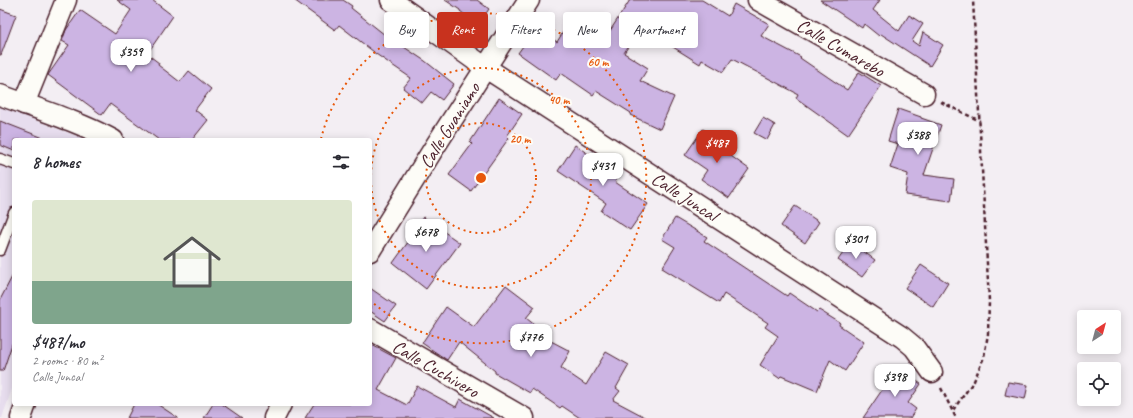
<!DOCTYPE html>
<html lang="en">
<head>
<meta charset="utf-8">
<style>
  :root { --surface:#fff; --page:#f7f7f7; --text:#2b2b33; --muted:#7c7c81; --accent:#c8321e }
  body { margin:0; font-family:Caveat,sans-serif; background:var(--page); color:var(--text); height:100vh; display:flex; flex-direction:column; font-size:15px; white-space:nowrap }
  * { box-sizing:border-box; margin:0 }
  p { font-size:13px; color:var(--muted) }
  .icon { flex:none; width:22px; height:22px; fill:none; stroke:currentColor; stroke-width:2; stroke-linecap:round; stroke-linejoin:round }
  .map { position:relative; flex:1; overflow:hidden }
  .side { position:absolute; left:12px; top:138px; width:360px; height:268px; display:flex; flex-direction:column; background:var(--surface); border-radius:4px; box-shadow:0 2px 10px #0003 }
  .side>* { flex:none }
  .banner { position:absolute; left:384px; top:12px; width:380px; height:36px; display:flex; gap:8px }
  .needle { width:26px; rotate:36deg }
  .tools { position:absolute; left:1077px; top:310px; display:grid; gap:8px }
  .tools a { display:grid; place-items:center; width:44px; height:44px; border-radius:4px; background:var(--surface); box-shadow:0 2px 10px #0003; font-size:20px }
  .price { position:absolute; translate:-50% -34px; padding:0 9px; border-radius:8px; background:#fff; color:#222; font-size:13px; line-height:26px; filter:drop-shadow(0 1px 2px #0008) }
  .price::after { content:''; position:absolute; left:50%; top:24px; width:12px; height:9px; margin-left:-6px; background:inherit; clip-path:polygon(0 0,100% 0,50% 100%) }
  .price.on { background:var(--accent); color:#fff }
  ul { padding:0; list-style:none }
  li { display:grid; align-content:center; gap:8px; height:212px; padding:0 20px }
  li span { display:grid; place-items:center; height:124px; border-radius:4px; color:#555 }
  li>.icon { margin-inline-start:auto }
  span .icon { width:72px; height:72px; fill:#fffc; stroke-width:1 }
  li b { font-size:17px }
  h2 { display:flex; justify-content:space-between; align-items:center; height:48px; padding:0 20px; font-size:17px }
  .tag { padding:0 14px; border-radius:4px; background:var(--surface); box-shadow:0 2px 10px #0003; font-size:14px; line-height:36px }
  .tag.on { background:var(--accent); color:#fff }
  .map>svg:first-child { display:block }
  .built { fill:#e7ddee }
  .building { fill:#ccb4e3; stroke:#4a1f2b }
  .lines { fill:none; stroke-linecap:round; stroke-linejoin:round }
  .lane-casing { stroke:#4a1f2b; stroke-width:13 }
  .street-casing { stroke:#4a1f2b; stroke-width:23 }
  .path { stroke:#4a1f2b; stroke-width:2.5; stroke-dasharray:4 3; stroke-linecap:butt }
  .lane { stroke:#fdfcf7; stroke-width:10 }
  .street { stroke:#fdfcf7; stroke-width:20 }
  .ring { fill:none; stroke:#e8590c; stroke-width:2; stroke-dasharray:2 4 }
  .labels { text-anchor:middle; stroke-width:4; stroke-linejoin:round; paint-order:stroke }
  .street-label { font-size:19px; fill:#4a1f2b; stroke:#fdfcf7 }
  .centre { fill:#e8590c; stroke:#fdfcf7; stroke-width:2 }
  .ring-label { font-size:12px; text-anchor:middle; font-weight:bold; fill:#e8590c; stroke:#fdfcf7; stroke-width:4; stroke-linejoin:round; paint-order:stroke }
</style>
</head>
<body>
<div class="map">
<svg width="1133" height="418" viewBox="0 0 1133 418">
  <rect width="100%" height="100%" fill="#f3eef3"/>
  <filter id="ink" filterUnits="userSpaceOnUse"><feTurbulence type="fractalNoise" baseFrequency=".025" numOctaves="2"/><feDisplacementMap in="SourceGraphic" scale="8" xChannelSelector="R" yChannelSelector="G"/><feConvolveMatrix kernelMatrix="1 2 1 2 8 2 1 2 1" color-interpolation-filters="sRGB"/></filter>
  <g filter="url(#ink)">
    <!-- built -->
    <path class="built" d="M0 107 87 140H14V383L2 418H0Z"/>
    <!-- building -->
    <g class="building">
      <path d="M117 0H152L173 16 147 54 159 63 158 65 180 82 189 71 211 89 195 110 208 120 192 140H159L110 104 102 115 48 75 69 45 62 41 66 30 80 10 115 34 131 10Z"/>
      <path d="M294 0H343L352 6 351 8 385 35 392 24 405 33 398 43 425 61 454 84 442 100 431 92 422 103 403 88 411 78 373 52H374L339 25 335 30Z"/>
      <path d="M445 0H477L489 9 478 25 460 11V10Z"/>
      <path d="M630 0H702L728 16 734 4 769 24 761 36 801 57 800 58 847 90 859 72 881 86 848 135 796 98 798 94 732 59 723 72 702 60 700 64 641 27 624 53 648 68 640 81 674 97 660 129 630 115 631 113 596 91 593 95 561 73 556 80 518 53 536 28 557 42 571 19 604 40Z"/>
      <path d="M820 0H880L873 10 899 31 909 15 923 24 912 41 919 46 923 32 943 45 930 66 881 34 879 36 864 24 862 28Z"/>
      <path d="M0 9 16 15 1 55H0Z"/>
      <path d="M499 98 522 114 507 136 509 138 471 191 449 175 472 144 470 142Z"/>
      <path d="M898 109 921 117V118L941 125 924 175 954 179 951 201 905 195 908 174 890 168 898 144 888 141Z"/>
      <path d="M763 118 775 125 767 140 754 133Z"/>
      <path d="M0 121 46 139V140H14V151L0 145Z"/>
      <path d="M703 129 721 141 717 146 749 169 729 198 701 179 707 170 685 155Z"/>
      <path d="M575 145 619 175 615 182 648 204 630 230 601 211 606 203 558 171Z"/>
      <path d="M795 206 819 222 805 243 781 226Z"/>
      <path d="M423 217 460 243 426 289 393 263 411 238 409 237Z"/>
      <path d="M675 218 707 237 704 241 787 296 789 293 817 312 819 310 840 323 839 325 864 342 845 371 830 360 817 391 781 376 779 378 760 365 778 336 765 327 768 323 724 294 719 303 662 268 675 247 662 239Z"/>
      <path d="M851 242 875 260 862 277 838 260Z"/>
      <path d="M921 265 948 283 933 307 905 288Z"/>
      <path d="M14 273V338L3 371H0V300Z"/>
      <path d="M506 285 535 307 526 318 536 326 532 331 570 351 561 368 586 385 606 352 629 365 616 388 620 391 613 400 647 418H580L562 406 560 408 532 389 530 393 495 373V371L459 342 447 360 422 343 446 307 474 327Z"/>
      <path d="M370 288 396 306 385 321 370 311Z"/>
      <path d="M370 344 396 358 378 390 407 405 417 386 456 407 460 399 494 418H305L314 404H370Z"/>
      <path d="M897 368 921 384 908 403 916 409 910 418H863Z"/>
      <path d="M1008 382 1028 385 1025 399 1005 395Z"/>
      <path d="M134 404H157L178 418H127Z"/>
      <path d="M213 404H222L242 418H204Z"/>
    </g>
    <g class="lines">
      <!-- lane casing -->
      <g class="lane-casing">
        <g id="lane">
          <path d="M0 159 14 164"/>
          <path d="M0 250 14 213"/>
        </g>
      </g>
      <!-- street casing -->
      <g class="street-casing">
        <g id="street">
          <path d="M391 0 486 68 902 337 914 347 932 372"/>
          <path d="M758 0 924 94"/>
          <path d="M0 95C38 109 77 121 113 140"/>
          <path d="M24 104 66 0"/>
          <path d="M370 251 434 148 529 0"/>
          <path d="M370 329 524 418"/>
          <path d="M21 418 26 404"/>
          <path d="M274 418 281 404"/>
        </g>
      </g>
      <!-- path -->
      <g class="path">
        <path d="M941 102 980 121"/>
        <path d="M941 388 956 418"/>
        <path d="M953 410 974 381 984 357 988 334 989 301 973 0"/>
      </g>
      <!-- lane -->
      <use href="#lane" class="lane"/>
      <!-- street -->
      <use href="#street" class="street"/>
    </g>
  </g>
  <!-- distance rings -->
  <g class="ring">
    <circle cx="481" cy="178" r="55"/>
    <circle cx="481" cy="178" r="110"/>
    <path d="M321 139A165 165 0 1 1 371 301"/>
  </g>
  <g class="labels">
    <!-- street labels -->
    <g class="street-label">
      <text transform="translate(841 47) rotate(30)" y="7">Calle Cumarebo</text>
      <text transform="translate(449 125) rotate(-58)" y="7">Calle Guaniamo</text>
      <text transform="translate(685 196) rotate(33)" y="7">Calle Juncal</text>
      <text transform="translate(436 368) rotate(30)" y="7">Calle Cuchivero</text>
    </g>
  </g>
  <circle cx="481" cy="178" r="6" class="centre"/>
  <g class="ring-label">
    <text x="598" y="66">60 m</text>
    <text x="559" y="104">40 m</text>
    <text x="520" y="143">20 m</text>
  </g>
</svg>
<div class="tools">
<a><svg class="needle" viewBox="-14 -14 28 28"><path d="M0-13l5 13h-10z" fill="#e53935"/><path d="M0 13l5-13h-10z" fill="#7c7c81"/></svg></a>
<a><svg class="icon" aria-label="locate" viewBox="0 0 24 24"><circle cx="12" cy="12" r="6"/><path d="M12 2v4M12 18v4M2 12h4M18 12h4"/></svg></a>
</div>
<b class="price" style="left:131px;top:73px">$359</b>
<b class="price" style="left:918px;top:156px">$388</b>
<b class="price on" style="left:717px;top:164px">$487</b>
<b class="price" style="left:603px;top:187px">$431</b>
<b class="price" style="left:426px;top:253px">$678</b>
<b class="price" style="left:856px;top:260px">$301</b>
<b class="price" style="left:531px;top:358px">$776</b>
<b class="price" style="left:895px;top:398px">$398</b>
<div class="banner">
<a class="tag">Buy</a>
<a class="tag on">Rent</a>
<a class="tag">Filters</a>
<a class="tag">New</a>
<a class="tag">Apartment</a>
</div>
<section class="side">
<h2>8 homes<svg class="icon" aria-label="filters" viewBox="0 0 24 24"><path d="M4 7h16M4 17h16"/><circle cx="9" cy="7" r="2"/><circle cx="15" cy="17" r="2"/></svg></h2>
<ul>
<li><span style="background:linear-gradient(#dfe7d0 65%,#7fa58c 0)"><svg class="icon" aria-label="home" viewBox="0 0 24 24"><path d="M3 11l9-7 9 7M6 9v11h12V9"/></svg></span><div><b>$487/mo</b><p>2 rooms · 80 m²</p><p>Calle Juncal</p></div></li>
</ul>
</section>
</div>
</body>
</html>
